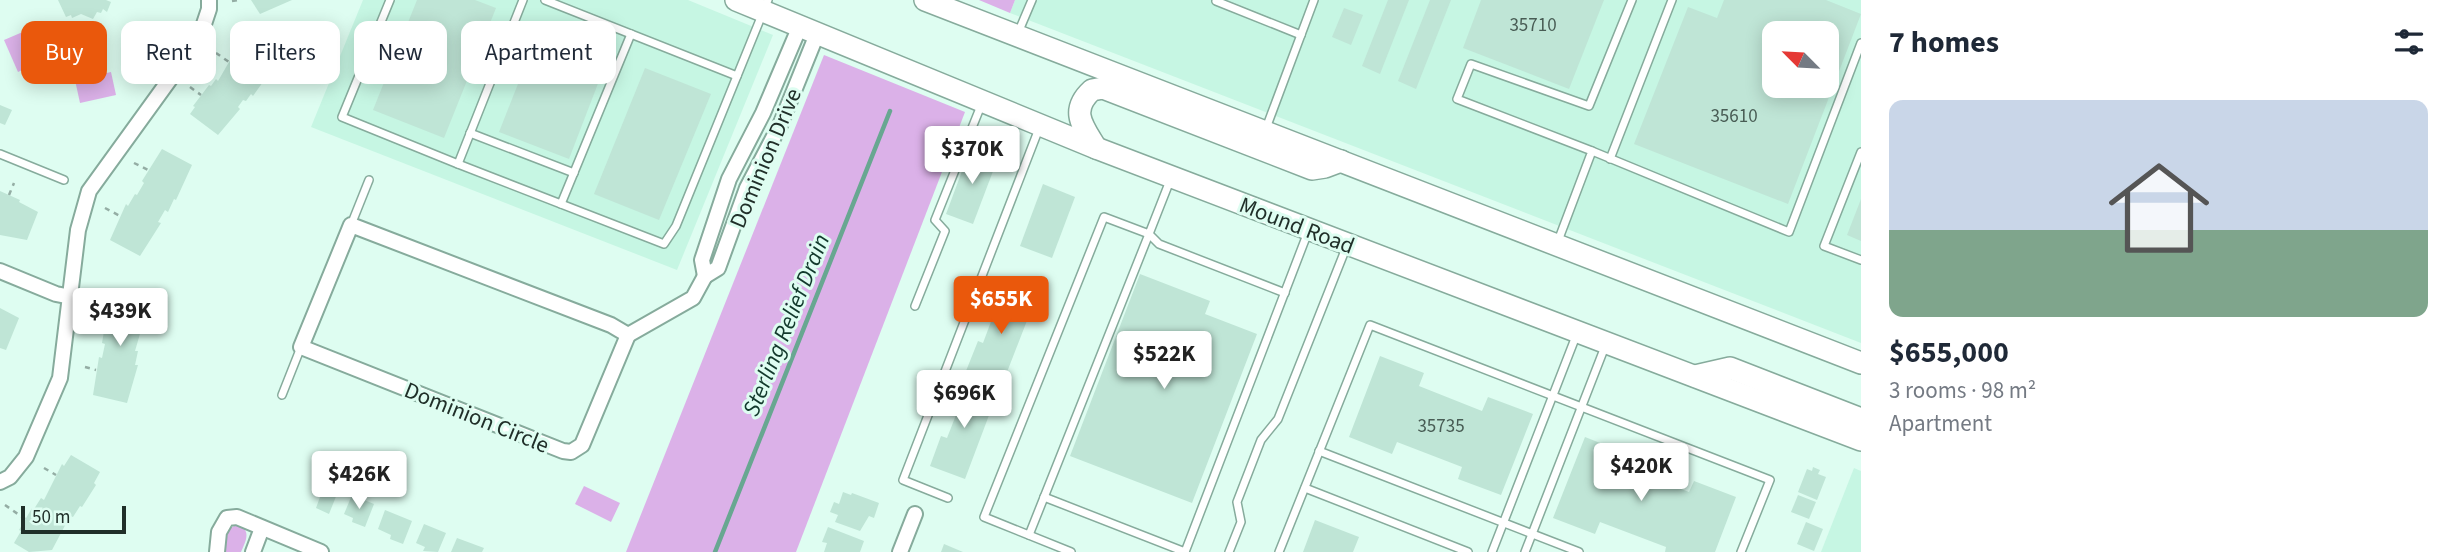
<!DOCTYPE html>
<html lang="en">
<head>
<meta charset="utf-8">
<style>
  :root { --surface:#fff; --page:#f2f2f3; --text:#1f2937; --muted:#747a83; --line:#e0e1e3; --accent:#ea580c }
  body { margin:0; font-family:"Source Sans 3",sans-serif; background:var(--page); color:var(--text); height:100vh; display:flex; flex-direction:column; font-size:26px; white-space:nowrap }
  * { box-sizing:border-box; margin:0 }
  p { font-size:23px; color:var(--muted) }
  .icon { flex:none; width:38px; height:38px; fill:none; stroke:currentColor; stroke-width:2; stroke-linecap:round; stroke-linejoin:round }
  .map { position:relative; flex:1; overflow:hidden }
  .side { display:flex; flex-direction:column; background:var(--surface); width:595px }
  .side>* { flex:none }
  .guide { position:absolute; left:21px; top:21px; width:665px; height:63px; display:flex; gap:14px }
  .needle { width:46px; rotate:294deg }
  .fabs { position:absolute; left:1762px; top:21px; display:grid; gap:14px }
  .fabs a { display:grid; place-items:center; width:77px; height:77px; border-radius:14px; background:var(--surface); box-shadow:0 4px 18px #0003; font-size:35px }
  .scale { position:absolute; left:21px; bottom:18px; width:105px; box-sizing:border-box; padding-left:7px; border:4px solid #202f29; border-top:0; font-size:19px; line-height:24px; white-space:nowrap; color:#202f29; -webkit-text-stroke:5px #defdf1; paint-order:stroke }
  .price { position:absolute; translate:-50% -60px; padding:0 16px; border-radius:7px; background:#fff; color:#222; font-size:23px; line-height:46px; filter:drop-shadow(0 2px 4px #0008) }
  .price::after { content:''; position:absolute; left:50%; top:42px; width:21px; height:16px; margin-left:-10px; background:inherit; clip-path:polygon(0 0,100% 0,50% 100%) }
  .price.selected { background:var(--accent); color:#fff }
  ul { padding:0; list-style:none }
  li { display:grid; align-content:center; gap:14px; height:371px; padding:0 28px }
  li+li { border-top:2px solid var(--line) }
  li span { display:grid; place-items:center; height:217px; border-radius:14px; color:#555 }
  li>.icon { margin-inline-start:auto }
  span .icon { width:126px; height:126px; fill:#fffc; stroke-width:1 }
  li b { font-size:30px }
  h2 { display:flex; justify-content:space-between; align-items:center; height:84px; padding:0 28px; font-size:30px }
  .chip { padding:0 24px; border-radius:14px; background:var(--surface); box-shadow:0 4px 18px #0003; font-size:24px; line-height:63px }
  .chip.selected { background:var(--accent); color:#fff }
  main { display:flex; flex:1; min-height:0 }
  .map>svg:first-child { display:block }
  .built { fill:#c6f6e3; fill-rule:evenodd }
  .green { fill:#dbb1e8 }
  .water { fill:#87dbbd; stroke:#68a791; stroke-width:2 }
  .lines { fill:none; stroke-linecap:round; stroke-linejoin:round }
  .stream { stroke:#68a791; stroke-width:4.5 }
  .building { fill:#bfe5d6; fill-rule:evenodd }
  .lane-casing { stroke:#86ab9c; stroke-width:10 }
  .street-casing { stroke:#86ab9c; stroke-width:18 }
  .secondary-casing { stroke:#86ab9c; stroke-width:24 }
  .path { stroke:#94ada4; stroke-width:2.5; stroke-dasharray:5 5; stroke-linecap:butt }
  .lane { stroke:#fff; stroke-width:7 }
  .street { stroke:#fff; stroke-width:14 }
  .secondary { stroke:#fff; stroke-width:21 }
  .labels { text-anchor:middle; stroke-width:6; stroke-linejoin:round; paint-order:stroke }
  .number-label { font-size:19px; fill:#485c54 }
  .street-label { font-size:23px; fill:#202f29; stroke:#defdf1 }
  .water-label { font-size:24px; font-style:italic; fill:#12392c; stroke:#defdf1 }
</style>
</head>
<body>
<main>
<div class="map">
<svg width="1861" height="552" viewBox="0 0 1861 552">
  <rect width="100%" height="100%" fill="#defdf1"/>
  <!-- built -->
  <g class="built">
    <path d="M363 0H688L773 35 677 270 311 127Z"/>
    <path d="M1015 0H1861V343L1010 13ZM1774 33H1827V86H1774Z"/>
    <path d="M1854 468 1861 471V552H1821Z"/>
  </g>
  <!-- green -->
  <g class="green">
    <path d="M979 0H1015L1010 13Z"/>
    <path d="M25 31 39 62 18 72 4 40Z"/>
    <path d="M824 55 965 112 796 552H626Z"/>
    <path d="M111 72 116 95 80 103 75 80Z"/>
    <path d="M584 486 620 503 611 522 575 504Z"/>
    <path d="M237 524C252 530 246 541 241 552H225L228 530Z"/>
  </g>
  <!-- water -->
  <path class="water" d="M75 30 78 38 93 31 98 44 95 46 96 50 86 54 83 48 69 54 63 41 66 38 65 34Z"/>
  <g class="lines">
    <!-- stream -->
    <path class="stream" d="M715 552 890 111"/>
  </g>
  <!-- building -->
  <g class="building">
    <path d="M58 0H106L111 2 107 12 103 9 101 13 97 12 93 19 81 14 72 18 71 15 66 17Z"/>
    <path d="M251 0H292L260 14Z"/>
    <path d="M417 0H475L496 8 444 138 373 110Z"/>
    <path d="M1388 0H1409L1380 74 1362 66Z"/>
    <path d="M1430 0H1451L1416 89 1398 81Z"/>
    <path d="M1481 0H1604L1569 89 1463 48Z"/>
    <path d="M1724 0H1826L1861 14 1788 204 1634 144 1688 7 1717 18ZM1774 33H1827V86H1774Z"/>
    <path d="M1344 8 1363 15 1351 45 1332 37Z"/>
    <path d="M540 28 609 55 569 159 499 132Z"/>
    <path d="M244 46 272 66 266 74 268 75 253 96 251 94 246 101 243 100 238 107 240 109 218 135 190 114 195 107 193 106 209 85 211 86 216 79 218 81 229 62Z"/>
    <path d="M645 68 711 94 659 220 594 194Z"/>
    <path d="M0 105 12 110 5 125 0 123Z"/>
    <path d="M971 147 998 158 973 224 946 214Z"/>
    <path d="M162 149 192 165 176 200 174 199 168 212 165 210 158 222 161 223 140 256 110 240 126 204 128 206 135 194 137 195 144 183 142 181Z"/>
    <path d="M1043 184 1075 197 1052 258 1020 246Z"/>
    <path d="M0 191 20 200 19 202 38 212 27 240 0 235Z"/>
    <path d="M1861 199V241L1847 235Z"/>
    <path d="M1140 274 1210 301 1205 314 1257 334 1192 503 1070 456Z"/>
    <path d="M999 286 1035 300 1002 385 966 371 978 341 983 343 992 319 987 317Z"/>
    <path d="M113 292 146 299 143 312 146 313 135 351H138L135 365H138L127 403 93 395 99 357 102 358 105 344 102 343 104 331 102 330Z"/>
    <path d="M0 308 19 318 6 350 0 348Z"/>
    <path d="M1380 356 1424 373 1419 386 1482 411 1488 397 1533 414 1501 495 1458 479 1462 467 1397 442 1392 454 1349 437Z"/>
    <path d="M962 381 997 394 965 479 930 466 941 436 947 438 956 415 950 412Z"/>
    <path d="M1585 437 1628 454 1624 467 1689 492 1694 481 1736 497 1715 552H1665L1666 547 1600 522 1595 534 1553 518Z"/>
    <path d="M71 455 100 472 94 483 96 485 82 507 80 506 73 517 70 516 52 550 29 552 14 543 21 531 19 530 32 508 34 509 41 498 44 500 62 464 64 466Z"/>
    <path d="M1813 467 1820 470 1818 474 1826 477 1817 500 1798 492 1807 469 1812 471Z"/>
    <path d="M321 470 343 479 329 514 316 508 320 497 312 494Z"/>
    <path d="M843 492 851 495 852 493 879 503 874 518 869 516 860 531 835 522 838 515 830 512 834 502 839 504Z"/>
    <path d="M352 495 374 504 365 527 352 522 353 518 344 514Z"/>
    <path d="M1798 495 1816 502 1809 519 1791 512Z"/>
    <path d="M385 510 412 521 403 544 390 539 391 535 378 529Z"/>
    <path d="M1315 520 1359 537 1353 552H1303Z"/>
    <path d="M1806 522 1823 529 1814 551 1797 544Z"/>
    <path d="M424 524 446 533 438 552 423 551 425 547 416 543Z"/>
    <path d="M828 527 864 541 860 552H824L827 543 822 542Z"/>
    <path d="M457 538 484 548 482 552H451Z"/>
    <path d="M944 544 963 552H941Z"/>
  </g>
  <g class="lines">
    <!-- lane casing -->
    <g class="lane-casing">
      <g id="lane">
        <path d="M390 0 342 117 458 164 523 0"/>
        <path d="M545 0 737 76"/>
        <path d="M1216 1 1301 35"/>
        <path d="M1018 33 1032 0"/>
        <path d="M1265 131 1314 0"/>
        <path d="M470 133 574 173"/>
        <path d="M1592 151 1789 232 1861 43"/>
        <path d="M1861 152 1824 246 1861 260"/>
        <path d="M0 154 64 180"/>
        <path d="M1610 159 1672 0"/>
        <path d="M458 164 664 244 676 226 768 0"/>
        <path d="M561 204 631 34"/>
        <path d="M351 225 369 180"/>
        <path d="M1558 241 1592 151 1457 99 1471 64 1589 106 1632 0"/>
        <path d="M915 306 945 231 935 220 982 103"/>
        <path d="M282 395 301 347"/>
        <path d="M1319 451 1579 552"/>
        <path d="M1305 488 1468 552"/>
        <path d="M1044 497 1185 552"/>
        <path d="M948 498 903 480 1040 126"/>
        <path d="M1029 535 1149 234 1159 244 1285 293"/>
        <path d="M1071 552 984 517 1104 217 1149 234 1171 178"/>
        <path d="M1185 552 1308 232"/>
        <path d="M1229 552 1241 522 1237 502 1261 440 1278 419 1346 248"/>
        <path d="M1279 552 1370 325 1770 480 1741 552"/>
        <path d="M1492 552 1576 336"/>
        <path d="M1525 552 1606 344"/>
      </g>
    </g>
    <!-- street casing -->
    <g class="street-casing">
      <g id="street">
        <path d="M800 26 763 113 729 179 702 260 705 276 718 268 747 188 781 123 817 34"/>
        <path d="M351 225 611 325 628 335 582 445 571 452 563 451 301 347Z"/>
        <path d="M0 271 56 294 71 297"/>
        <path d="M628 335 693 298 705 276"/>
        <path d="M0 482 10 477 26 457 60 378 78 230 89 191 199 39 209 9V0"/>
        <path d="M217 552 219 532 227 518 237 517 321 552"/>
        <path d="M253 552 262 528"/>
        <path d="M900 552 915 514"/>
      </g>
    </g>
    <!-- secondary casing -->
    <g class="secondary-casing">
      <g id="secondary">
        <path d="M736 0 1096 148 1861 440"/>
        <path d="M925 0 1861 363"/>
        <path d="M1096 148C1083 126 1069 111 1092 90L1103 88 1312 169 1325 167 1341 161"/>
        <path d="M1695 376 1730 368 1861 419"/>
      </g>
    </g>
    <!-- path -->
    <g class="path">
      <path d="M232 1 238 0"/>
      <path d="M216 53 229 62"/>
      <path d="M190 87 201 95"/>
      <path d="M134 163 148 170"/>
      <path d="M9 195 14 183"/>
      <path d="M105 208 120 216"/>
      <path d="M90 315 105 317"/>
      <path d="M85 367 96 370"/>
      <path d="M44 468 56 475"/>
      <path d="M5 505 25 519"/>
    </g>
    <!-- lane -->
    <use href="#lane" class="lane"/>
    <!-- street -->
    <use href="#street" class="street"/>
    <!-- secondary -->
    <use href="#secondary" class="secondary"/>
  </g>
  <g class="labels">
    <!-- number labels -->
    <g class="number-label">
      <text x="1533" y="31">35710</text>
      <text x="1734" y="122">35610</text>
      <text x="1441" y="432">35735</text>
    </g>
    <!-- street labels -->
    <g class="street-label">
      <text transform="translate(765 158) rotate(-67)" y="8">Dominion Drive</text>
      <text transform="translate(1297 225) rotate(21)" y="8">Mound Road</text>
      <text transform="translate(477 417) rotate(22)" y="8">Dominion Circle</text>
    </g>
    <!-- water labels -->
    <g class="water-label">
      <text transform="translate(786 325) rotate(-68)" y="8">Sterling Relief Drain</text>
    </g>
  </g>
</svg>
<div class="fabs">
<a><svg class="needle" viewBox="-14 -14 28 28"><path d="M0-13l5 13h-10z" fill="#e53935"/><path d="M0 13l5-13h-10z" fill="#747a83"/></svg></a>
</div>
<div class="scale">50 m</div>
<b class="price" style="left:972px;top:186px">$370K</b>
<b class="price selected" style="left:1001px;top:336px">$655K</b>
<b class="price" style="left:120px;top:348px">$439K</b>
<b class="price" style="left:1164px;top:391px">$522K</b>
<b class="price" style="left:964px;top:430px">$696K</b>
<b class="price" style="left:1641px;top:503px">$420K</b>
<b class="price" style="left:359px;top:511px">$426K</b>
<div class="guide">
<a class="chip selected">Buy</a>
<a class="chip">Rent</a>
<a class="chip">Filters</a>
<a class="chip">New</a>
<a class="chip">Apartment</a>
</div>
</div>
<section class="side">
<h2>7 homes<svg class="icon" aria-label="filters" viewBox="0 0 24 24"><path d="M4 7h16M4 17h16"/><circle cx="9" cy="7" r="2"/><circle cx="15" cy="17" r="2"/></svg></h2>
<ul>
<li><span style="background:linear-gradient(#c9d6e8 60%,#7fa58c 0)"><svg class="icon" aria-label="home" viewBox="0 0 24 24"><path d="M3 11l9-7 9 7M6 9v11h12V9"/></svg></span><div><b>$655,000</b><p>3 rooms · 98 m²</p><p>Apartment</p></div></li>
</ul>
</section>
</main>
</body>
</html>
